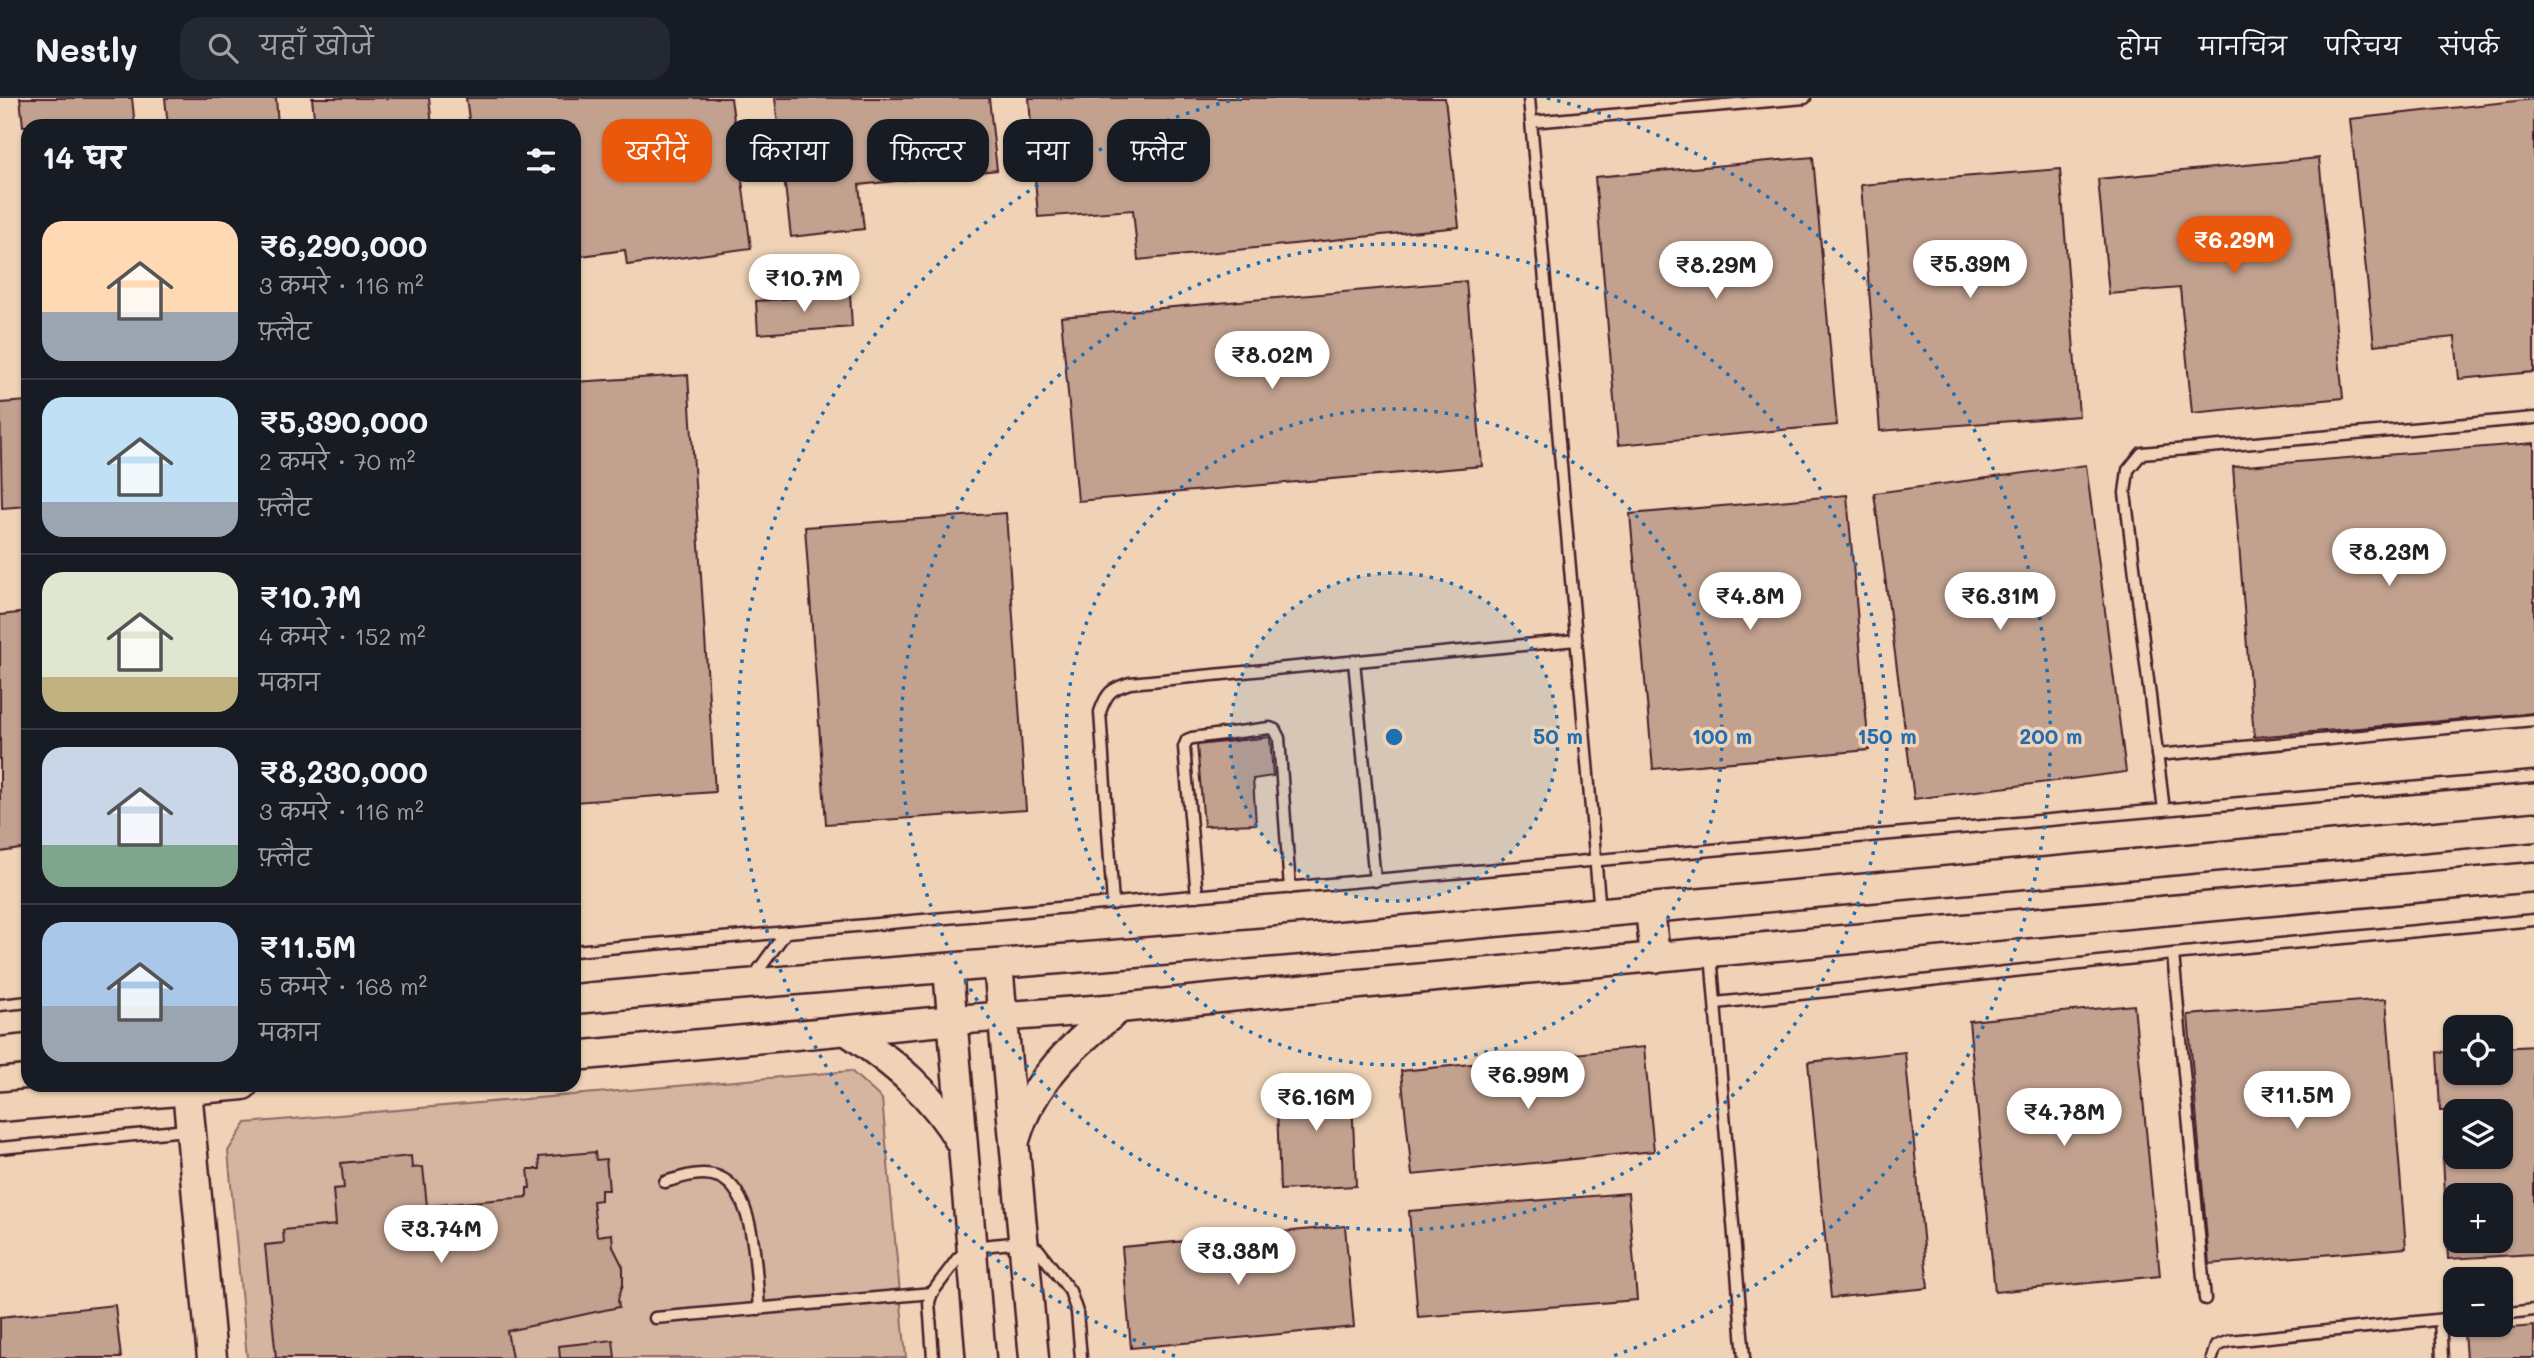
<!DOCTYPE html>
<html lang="hi">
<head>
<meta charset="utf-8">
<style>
  :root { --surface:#171b24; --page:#242831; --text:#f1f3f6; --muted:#9ea1a6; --line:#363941; --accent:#ea580c }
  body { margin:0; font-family:Mali,"Playpen Sans Deva",sans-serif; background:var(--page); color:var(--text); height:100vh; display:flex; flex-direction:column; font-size:26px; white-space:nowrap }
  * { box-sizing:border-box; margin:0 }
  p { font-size:23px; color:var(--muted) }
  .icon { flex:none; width:38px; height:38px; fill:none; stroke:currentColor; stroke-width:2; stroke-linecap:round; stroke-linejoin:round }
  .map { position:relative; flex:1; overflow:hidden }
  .panel { position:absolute; left:21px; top:21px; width:560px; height:973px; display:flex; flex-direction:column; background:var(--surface); border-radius:21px; box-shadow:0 2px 5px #0004 }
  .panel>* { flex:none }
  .guide { position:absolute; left:602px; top:21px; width:665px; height:63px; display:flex; gap:14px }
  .fabs { position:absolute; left:2443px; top:917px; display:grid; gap:14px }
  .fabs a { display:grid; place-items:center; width:70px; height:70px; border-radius:14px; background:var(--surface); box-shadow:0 2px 5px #0004; font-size:35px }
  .price { position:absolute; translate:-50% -60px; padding:0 16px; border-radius:24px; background:#fff; color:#222; font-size:23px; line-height:46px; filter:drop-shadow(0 2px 4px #0008) }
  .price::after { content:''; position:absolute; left:50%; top:42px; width:21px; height:16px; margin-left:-10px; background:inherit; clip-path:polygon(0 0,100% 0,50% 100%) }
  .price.active { background:var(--accent); color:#fff }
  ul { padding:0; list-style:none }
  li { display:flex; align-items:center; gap:21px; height:175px; padding:0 21px }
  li+li { border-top:2px solid var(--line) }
  li span { display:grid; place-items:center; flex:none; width:196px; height:140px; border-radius:21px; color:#555 }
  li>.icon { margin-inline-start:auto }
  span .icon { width:84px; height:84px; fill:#fffc; stroke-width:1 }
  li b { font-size:30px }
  h2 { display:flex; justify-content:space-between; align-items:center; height:84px; padding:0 21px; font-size:30px }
  .tag { padding:0 24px; border-radius:21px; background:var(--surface); box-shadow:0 2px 5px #0004; font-size:24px; line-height:63px }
  .tag.active { background:var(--accent); color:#fff }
  header { display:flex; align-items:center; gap:42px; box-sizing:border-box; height:98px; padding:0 35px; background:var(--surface); border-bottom:2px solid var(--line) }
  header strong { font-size:33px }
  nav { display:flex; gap:38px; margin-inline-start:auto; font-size:24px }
  .search { width:490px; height:63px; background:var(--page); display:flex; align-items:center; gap:18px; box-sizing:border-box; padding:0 24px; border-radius:21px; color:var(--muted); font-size:26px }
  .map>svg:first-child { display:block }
  .green { fill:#d5b5a0; stroke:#906a66; stroke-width:2 }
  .building { fill:#c2a18f; stroke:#4a1f2b; stroke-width:2 }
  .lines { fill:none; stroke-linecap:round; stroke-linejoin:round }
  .lane-casing { stroke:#4a1f2b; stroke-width:15 }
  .secondary-casing { stroke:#4a1f2b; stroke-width:33 }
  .lane { stroke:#f0d3b6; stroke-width:10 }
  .secondary { stroke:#f0d3b6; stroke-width:28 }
  .ring { fill:none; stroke:#1f6fb2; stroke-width:3.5; stroke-dasharray:3.5 7 }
  .centre { fill:#1f6fb2; stroke:#f0d3b6; stroke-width:3.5 }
  .ring-label { font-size:21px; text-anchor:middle; font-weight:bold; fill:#1f6fb2; stroke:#f0d3b6; stroke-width:7; stroke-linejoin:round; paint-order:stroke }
</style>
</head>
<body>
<header>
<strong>Nestly</strong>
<div class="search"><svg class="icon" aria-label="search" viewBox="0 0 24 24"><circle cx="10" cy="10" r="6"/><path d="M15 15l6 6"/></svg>यहाँ खोजें</div>
<nav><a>होम</a><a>मानचित्र</a><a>परिचय</a><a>संपर्क</a></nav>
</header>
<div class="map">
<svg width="2534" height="1260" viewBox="0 0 2534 1260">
  <rect width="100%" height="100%" fill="#f0d3b6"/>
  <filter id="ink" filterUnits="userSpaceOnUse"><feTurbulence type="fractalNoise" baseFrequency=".0143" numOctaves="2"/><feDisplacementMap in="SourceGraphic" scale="14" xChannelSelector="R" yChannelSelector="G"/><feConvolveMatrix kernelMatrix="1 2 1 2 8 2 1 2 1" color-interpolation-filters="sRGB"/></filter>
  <g filter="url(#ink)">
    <!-- green -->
    <path class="green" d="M851 973 882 1001 906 1260H247L228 1053 246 1025Z"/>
    <!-- building -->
    <g class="building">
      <path d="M20 0H132L135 28H23Z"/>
      <path d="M165 0H276L278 28H168Z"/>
      <path d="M312 0H429L432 28H315Z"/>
      <path d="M466 0H731L751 150 627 167 625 152 574 159V28H470Z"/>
      <path d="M775 0H989L997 72 859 87 864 131 791 139Z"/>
      <path d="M1029 0H1445L1459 129 1138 162 1133 112 1038 119Z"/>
      <path d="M2534 1V274L2459 281 2455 239 2374 247 2350 21Z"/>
      <path d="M1813 59 1837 327 1618 347 1595 79Z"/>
      <path d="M2319 60 2343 300 2192 315 2180 190 2109 196 2098 81Z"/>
      <path d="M2060 71 2079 318 1880 333 1861 87Z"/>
      <path d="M1466 183 1482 368 1078 403 1061 219Z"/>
      <path d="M850 196 852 229 758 236 756 203Z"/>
      <path d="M688 277 715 694 574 704V284Z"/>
      <path d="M28 303V408L2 410 0 305Z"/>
      <path d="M2534 345V615L2254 639 2233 369Z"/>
      <path d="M2086 367 2126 674 1914 701 1874 395Z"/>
      <path d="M1847 397 1869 652 1653 671 1630 416Z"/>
      <path d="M1006 415 1026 712 826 726 805 429Z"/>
      <path d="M28 514V750L0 754V517Z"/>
      <path d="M1270 639 1273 678 1253 681 1256 726 1204 728 1197 647Z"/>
      <path d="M2386 901 2406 1150 2209 1166 2188 917Z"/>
      <path d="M2134 907 2160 1178 1995 1194 1969 923Z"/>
      <path d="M2534 948V1156L2448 1161 2447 1143H2501V1097H2445L2443 1059H2501V1013H2440L2437 954 2455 953V975H2501V950Z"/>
      <path d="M1644 949 1654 1053 1412 1077 1401 973Z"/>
      <path d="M1905 954 1928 1190 1831 1200 1808 964Z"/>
      <path d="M1351 979 1356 1088 1280 1092 1276 982Z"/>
      <path d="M595 1054 596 1062 606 1061 609 1092H601V1102L593 1103 597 1138 612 1136 613 1149 623 1169V1186L618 1201 619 1209 507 1233 512 1260H276L265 1147 284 1145 283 1132 336 1127 333 1091 344 1090 341 1065 411 1058 412 1070 423 1069 427 1108 527 1099V1090H530L528 1071H540L539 1059Z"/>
      <path d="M1628 1095 1637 1202 1418 1219 1409 1113Z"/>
      <path d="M1345 1128 1354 1229 1131 1250 1122 1149Z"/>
      <path d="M115 1207 121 1260H0V1219Z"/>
      <path d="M2534 1228V1260H2466L2464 1234Z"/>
      <path d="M613 1242 615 1260H560L559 1248Z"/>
    </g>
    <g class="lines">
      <!-- lane casing -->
      <g class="lane-casing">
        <g id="lane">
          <path d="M1529 0 1600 814"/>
          <path d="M1531 24 1805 0"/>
          <path d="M1354 563 1375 783"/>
          <path d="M2157 657 2534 622"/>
          <path d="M2164 712 2125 395 2128 372 2142 355 2534 320"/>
          <path d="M1197 798 1184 649 1187 642 1192 640 1270 630 1275 632 1279 640 1290 790"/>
          <path d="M1113 806 1100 614C1107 594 1111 591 1130 585L1576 542"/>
          <path d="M574 853 2534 679"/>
          <path d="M1711 856 1744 1260"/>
          <path d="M2173 856 2205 1201"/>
          <path d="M752 881 786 834"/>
          <path d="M1716 905 2173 856 2534 822"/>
          <path d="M0 907 28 904"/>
          <path d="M0 1050 187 1032"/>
          <path d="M665 1084C682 1079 702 1072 719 1079 756 1093 756 1177 759 1211"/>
          <path d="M2501 1216 2534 1212"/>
          <path d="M655 1220 932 1195"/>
          <path d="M2440 1222 2442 1260"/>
          <path d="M933 1260 929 1204 932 1195 958 1160 971 1149 1023 1144 1038 1151 1070 1193 1077 1214 1081 1260"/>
          <path d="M2212 1260 2216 1248 2230 1243 2455 1220"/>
        </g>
      </g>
      <!-- secondary casing -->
      <g class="secondary-casing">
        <g id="secondary">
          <path d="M1650 810 1655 860"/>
          <path d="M998 867 1034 1260"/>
          <path d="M948 871 981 1260"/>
          <path d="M574 901C833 877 1093 860 1352 837 1746 803 2140 765 2534 729"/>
          <path d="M847 933C893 964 933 996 961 1045"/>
          <path d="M0 954 28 951"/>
          <path d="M574 958 954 922 1120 910 1359 886 2534 779"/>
          <path d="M187 992 212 1260"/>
          <path d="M0 1009 243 987"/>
          <path d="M1016 1039C1032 984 1075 944 1120 910"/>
        </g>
      </g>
      <!-- lane -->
      <use href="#lane" class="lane"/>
      <!-- secondary -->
      <use href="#secondary" class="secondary"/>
    </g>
  </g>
  <!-- distance rings -->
  <circle cx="1394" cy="639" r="164" fill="#1f6fb2" fill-opacity=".12"/>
  <g class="ring">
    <circle cx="1394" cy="639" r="164"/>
    <circle cx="1394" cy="639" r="328"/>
    <circle cx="1394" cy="639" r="493"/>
    <path d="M1175 1258A657 657 0 0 1 1241 0M1547 0A657 657 0 0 1 1613 1258"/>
  </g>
  <circle cx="1394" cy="639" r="10" class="centre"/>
  <g class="ring-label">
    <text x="1558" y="646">50 m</text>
    <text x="1722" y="646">100 m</text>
    <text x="1887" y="646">150 m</text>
    <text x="2051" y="646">200 m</text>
  </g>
</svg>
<div class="fabs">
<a><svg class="icon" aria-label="locate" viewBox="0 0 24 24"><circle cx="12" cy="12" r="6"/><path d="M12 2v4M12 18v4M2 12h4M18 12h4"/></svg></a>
<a><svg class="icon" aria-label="layers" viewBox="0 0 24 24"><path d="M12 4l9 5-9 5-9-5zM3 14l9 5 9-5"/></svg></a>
<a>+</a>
<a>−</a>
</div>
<b class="price active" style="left:2234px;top:178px">₹6.29M</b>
<b class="price" style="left:1970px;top:202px">₹5.39M</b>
<b class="price" style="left:1716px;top:203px">₹8.29M</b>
<b class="price" style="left:804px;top:216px">₹10.7M</b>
<b class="price" style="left:1272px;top:293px">₹8.02M</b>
<b class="price" style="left:2389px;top:490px">₹8.23M</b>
<b class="price" style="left:1750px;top:534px">₹4.8M</b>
<b class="price" style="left:2000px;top:534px">₹6.31M</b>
<b class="price" style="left:1528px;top:1013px">₹6.99M</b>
<b class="price" style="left:2297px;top:1033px">₹11.5M</b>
<b class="price" style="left:1316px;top:1035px">₹6.16M</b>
<b class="price" style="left:2064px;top:1050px">₹4.78M</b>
<b class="price" style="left:441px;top:1167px">₹3.74M</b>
<b class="price" style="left:1238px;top:1189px">₹3.38M</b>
<div class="guide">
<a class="tag active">खरीदें</a>
<a class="tag">किराया</a>
<a class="tag">फ़िल्टर</a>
<a class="tag">नया</a>
<a class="tag">फ़्लैट</a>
</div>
<section class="panel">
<h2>14 घर<svg class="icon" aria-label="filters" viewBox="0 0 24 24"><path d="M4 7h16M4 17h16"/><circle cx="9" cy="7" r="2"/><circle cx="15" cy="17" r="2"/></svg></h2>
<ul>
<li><span style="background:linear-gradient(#ffd9b3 65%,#9aa5b1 0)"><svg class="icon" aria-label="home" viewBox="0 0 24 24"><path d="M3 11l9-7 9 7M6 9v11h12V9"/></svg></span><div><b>₹6,290,000</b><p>3 कमरे · 116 m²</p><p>फ़्लैट</p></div></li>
<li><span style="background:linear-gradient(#bfe0f5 75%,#9aa5b1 0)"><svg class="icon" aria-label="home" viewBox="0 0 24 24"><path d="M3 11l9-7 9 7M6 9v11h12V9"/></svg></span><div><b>₹5,390,000</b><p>2 कमरे · 70 m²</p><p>फ़्लैट</p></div></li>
<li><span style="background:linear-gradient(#dfe7d0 75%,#c2b280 0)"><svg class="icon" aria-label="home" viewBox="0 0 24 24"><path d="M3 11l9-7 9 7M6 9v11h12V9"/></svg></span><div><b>₹10.7M</b><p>4 कमरे · 152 m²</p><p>मकान</p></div></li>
<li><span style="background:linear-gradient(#c9d6e8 70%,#7fa58c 0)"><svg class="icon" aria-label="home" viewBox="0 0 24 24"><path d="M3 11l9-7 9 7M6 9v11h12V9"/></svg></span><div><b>₹8,230,000</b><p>3 कमरे · 116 m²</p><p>फ़्लैट</p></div></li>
<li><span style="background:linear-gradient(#a9c7e8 60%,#9aa5b1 0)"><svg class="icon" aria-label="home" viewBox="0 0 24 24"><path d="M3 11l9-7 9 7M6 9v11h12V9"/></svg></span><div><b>₹11.5M</b><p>5 कमरे · 168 m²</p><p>मकान</p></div></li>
</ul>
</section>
</div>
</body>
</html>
